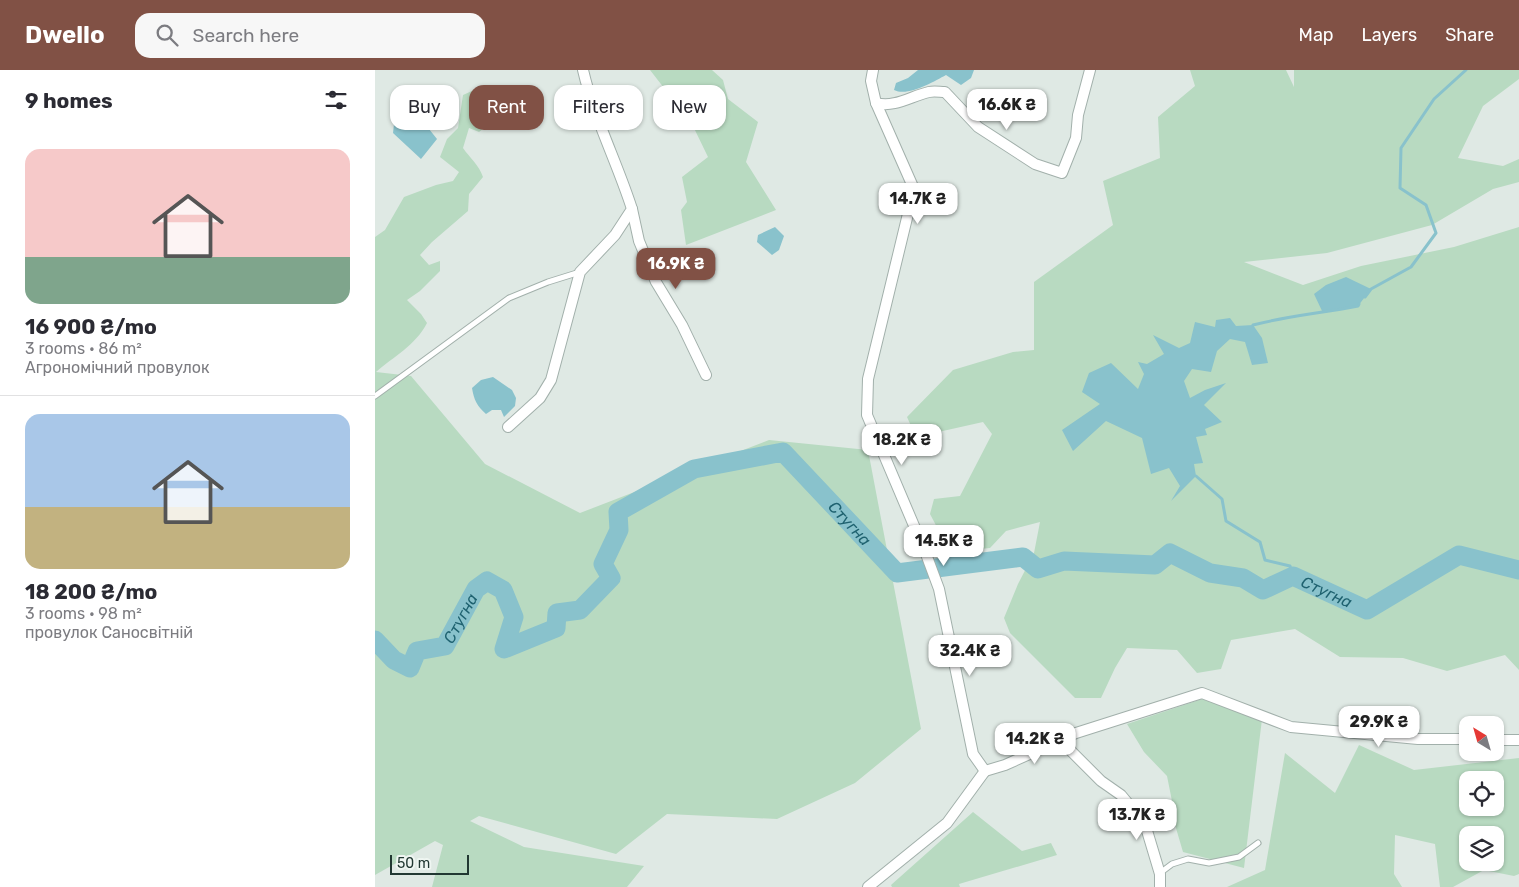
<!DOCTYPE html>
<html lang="en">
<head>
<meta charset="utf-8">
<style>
  :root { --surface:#fff; --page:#f7f7f7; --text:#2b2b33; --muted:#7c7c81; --line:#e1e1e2; --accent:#815145 }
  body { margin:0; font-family:Rubik,sans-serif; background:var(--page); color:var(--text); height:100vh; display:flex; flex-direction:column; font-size:19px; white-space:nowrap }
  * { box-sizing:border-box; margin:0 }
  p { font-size:16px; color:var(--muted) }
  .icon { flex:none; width:28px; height:28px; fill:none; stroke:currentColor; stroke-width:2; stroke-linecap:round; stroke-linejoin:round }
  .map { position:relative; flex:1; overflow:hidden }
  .drawer { display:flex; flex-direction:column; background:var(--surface); width:375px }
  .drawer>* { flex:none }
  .guide { position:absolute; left:15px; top:15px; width:475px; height:45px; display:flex; gap:10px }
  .needle { width:32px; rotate:323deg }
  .tools { position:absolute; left:1084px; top:646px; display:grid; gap:10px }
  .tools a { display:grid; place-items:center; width:45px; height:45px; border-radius:10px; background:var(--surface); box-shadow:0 1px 4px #0004; font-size:25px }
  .scale { position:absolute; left:15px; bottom:12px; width:79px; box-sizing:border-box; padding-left:5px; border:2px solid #213832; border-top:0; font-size:14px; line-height:18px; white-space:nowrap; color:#213832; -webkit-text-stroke:4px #eff6f2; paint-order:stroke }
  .price { position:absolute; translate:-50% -42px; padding:0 11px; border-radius:10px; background:#fff; color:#222; font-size:16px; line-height:32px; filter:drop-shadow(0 1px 2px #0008) }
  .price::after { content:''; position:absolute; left:50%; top:30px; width:15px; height:11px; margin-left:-8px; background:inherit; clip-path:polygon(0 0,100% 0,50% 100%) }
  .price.on { background:var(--accent); color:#fff }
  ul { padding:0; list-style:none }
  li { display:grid; align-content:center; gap:10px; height:265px; padding:0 25px }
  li+li { border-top:1px solid var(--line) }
  li span { display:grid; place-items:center; height:155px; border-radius:15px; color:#555 }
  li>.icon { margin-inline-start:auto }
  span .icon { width:90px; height:90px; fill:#fffc; stroke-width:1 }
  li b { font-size:21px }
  h2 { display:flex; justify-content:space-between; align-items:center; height:60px; padding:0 25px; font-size:21px }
  .chip { padding:0 18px; border-radius:15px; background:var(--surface); box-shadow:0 1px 4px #0004; font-size:18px; line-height:45px }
  .chip.on { background:var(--accent); color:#fff }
  header { display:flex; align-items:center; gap:30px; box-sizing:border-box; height:70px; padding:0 25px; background:var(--accent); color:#fff }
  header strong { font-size:24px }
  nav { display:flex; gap:28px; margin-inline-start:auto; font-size:18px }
  .search { width:350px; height:45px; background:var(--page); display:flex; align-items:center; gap:12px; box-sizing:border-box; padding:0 18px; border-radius:15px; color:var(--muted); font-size:19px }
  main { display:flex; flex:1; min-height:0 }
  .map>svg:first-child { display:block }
  .green { fill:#b8dac1; fill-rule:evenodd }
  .water { fill:#89c2cc }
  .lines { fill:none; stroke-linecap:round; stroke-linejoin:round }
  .stream { stroke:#89c2cc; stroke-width:3 }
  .river { stroke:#89c2cc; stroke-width:19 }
  .lane-casing { stroke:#a2b0ab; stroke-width:7 }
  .street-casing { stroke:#a2b0ab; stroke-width:12 }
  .lane { stroke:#fff; stroke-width:5 }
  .street { stroke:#fff; stroke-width:10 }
  .labels { text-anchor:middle; stroke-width:4; stroke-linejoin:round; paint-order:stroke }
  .water-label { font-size:16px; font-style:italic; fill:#1f6270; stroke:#eff6f2 }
</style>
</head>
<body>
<header>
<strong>Dwello</strong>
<div class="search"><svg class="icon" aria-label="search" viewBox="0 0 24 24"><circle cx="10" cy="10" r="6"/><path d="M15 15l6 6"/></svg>Search here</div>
<nav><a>Map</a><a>Layers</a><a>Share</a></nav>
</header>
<main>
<section class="drawer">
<h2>9 homes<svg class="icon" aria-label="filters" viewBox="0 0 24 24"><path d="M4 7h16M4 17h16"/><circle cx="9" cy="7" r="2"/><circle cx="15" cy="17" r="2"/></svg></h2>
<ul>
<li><span style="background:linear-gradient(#f6c9c9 70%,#7fa58c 0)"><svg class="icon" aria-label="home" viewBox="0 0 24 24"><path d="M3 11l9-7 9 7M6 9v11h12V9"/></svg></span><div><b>16 900 ₴/mo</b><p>3 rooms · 86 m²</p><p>Агрономічний провулок</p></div></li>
<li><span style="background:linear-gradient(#a9c7e8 60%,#c2b280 0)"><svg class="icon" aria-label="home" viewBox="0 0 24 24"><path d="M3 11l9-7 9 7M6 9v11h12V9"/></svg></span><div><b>18 200 ₴/mo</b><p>3 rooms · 98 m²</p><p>провулок Саносвітній</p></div></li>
</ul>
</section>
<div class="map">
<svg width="1144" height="817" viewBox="0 0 1144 817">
  <rect width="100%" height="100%" fill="#dfe9e4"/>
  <!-- green -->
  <g class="green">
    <path d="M275 0H337L348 10 353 29 383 52 371 92 401 140 311 175 306 140 312 132 307 107 333 87 317 54Z"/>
    <path d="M815 0H911L919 17V0H1144V9L1108 36 1083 88 1128 96 1144 89V112L1118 119 1057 155 952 183 869 192 928 215 986 196 1079 177 1144 157V600L1130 585 1072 601 1028 588 965 587 920 559 856 570 846 599 822 603 802 580 752 578 740 598 726 628H700L635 563 629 548 643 514 659 483 665 452 631 461 615 478 575 482 555 444 559 429 585 426 617 364 608 352 541 367 532 347 578 300 638 282 659 280V212L738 155 728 111 785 88 783 47 820 16Z"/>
    <path d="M99 20 103 34 113 45V55L104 62 94 58 88 78C95 88 104 95 108 107L94 124 93 141 57 172 45 185 54 195 65 191V201L45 221 32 230 46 244 52 253C41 275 18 287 1 302L36 306 110 394 205 443 394 370 493 380 546 659 480 713 402 749 292 744 241 784 104 746 95 751 149 777 269 796 252 817H57L68 775 60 771 0 805V167L10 160 29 127 61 115 78 111 84 102 65 87 72 69 83 58 88 25Z"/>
    <path d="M827 629 887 649 869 798 808 782 798 748 797 731 792 706 769 682 752 654Z"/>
    <path d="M984 675 1039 700 1144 688V804L1139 806 1109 800 1078 817H1065L1060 774 1020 765 1019 804 1027 817H852L890 800 910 683 960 723ZM1092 710H1120V738H1092ZM1092 765H1120V792H1092Z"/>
    <path d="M598 742 647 781 676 773 682 785 584 814 585 817H517L516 815Z"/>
  </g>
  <!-- water -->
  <g class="water">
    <path d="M543 0H599L596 8 586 15 571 5C558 12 533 27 519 20L521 13 533 8Z"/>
    <path d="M35 38 44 40 54 59 62 69 46 89 18 63 19 54 29 46Z"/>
    <path d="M400 157 409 166 404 180 397 185 382 172 383 165Z"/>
    <path d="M971 207 996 219 983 236 948 243 939 224 951 215Z"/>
    <path d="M855 248 861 256 878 255 887 268 893 293 877 295 870 272 855 269 842 281 836 302 817 299 809 311 815 328 830 320 851 313 829 335 847 352 830 359 832 365 821 367 828 393 819 394 821 406 796 431 805 416 794 398 776 404 767 368 731 351 698 381 687 360 725 334 707 322 714 303 736 293 763 319 769 304 763 292 772 294 789 284 778 265 804 278 815 273 820 252 840 257 841 250Z"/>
    <path d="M118 307 137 320 141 328 140 336 129 347 126 340H117L111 344C102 336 99 330 97 318L106 310Z"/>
  </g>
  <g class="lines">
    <!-- stream -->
    <g class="stream">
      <path d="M990 227 996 219 1036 197 1061 163 1051 135 1025 118 1026 78 1059 29 1091 0"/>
      <path d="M878 255C912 246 948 243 983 236L984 234"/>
      <path d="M821 406 847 429 851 451 885 472 890 490 915 496 918 506"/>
    </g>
    <!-- river -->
    <path class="river" id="s1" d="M0 570 19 590 35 598 42 581 70 576 101 519 112 511 128 520 139 547 129 579 181 558 182 543 205 540 236 508 228 494 244 460 243 442 319 399 408 382 522 503 648 487 663 499 689 491 780 495 795 483 835 503 868 508 888 520 918 506 992 540 1084 485 1144 500"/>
    <!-- lane casing -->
    <g class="lane-casing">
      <g id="lane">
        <path d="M0 326 134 228 173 212 205 202"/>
        <path d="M785 803 797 794 813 789 834 793 864 787 883 773"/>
      </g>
    </g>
    <!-- street casing -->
    <g class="street-casing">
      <g id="street">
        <path d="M498 0 496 11 501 33 539 119 493 309 492 345 551 484 564 519 598 684 610 701"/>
        <path d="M501 33C520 38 536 26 554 22 559 21 565 22 570 22L603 57 660 94 687 103 701 68 703 45 715 0"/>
        <path d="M257 139 264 171 281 212 307 255 331 305"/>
        <path d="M133 357 165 328 176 310 205 202 240 165 257 139C242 92 219 48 208 0"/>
        <path d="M685 670 726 711 746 725 770 754 785 804V817"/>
        <path d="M1120 670H1144"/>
        <path d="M610 701 630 695 701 663 827 623 916 657 1043 669H1092"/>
        <path d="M493 817 572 753 610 701"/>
      </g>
    </g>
    <!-- lane -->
    <use href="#lane" class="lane"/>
    <!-- street -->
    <use href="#street" class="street"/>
  </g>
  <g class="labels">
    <!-- water labels -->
    <g class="water-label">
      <text dy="6" stroke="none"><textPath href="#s1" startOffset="738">Стугна</textPath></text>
      <text dy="6" stroke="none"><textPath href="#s1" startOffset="1262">Стугна</textPath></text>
      <text dy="6" stroke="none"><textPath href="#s1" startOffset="124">Стугна</textPath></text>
    </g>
  </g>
</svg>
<div class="tools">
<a><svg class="needle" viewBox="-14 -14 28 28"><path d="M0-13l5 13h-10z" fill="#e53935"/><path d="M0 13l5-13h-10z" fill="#7c7c81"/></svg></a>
<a><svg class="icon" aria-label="locate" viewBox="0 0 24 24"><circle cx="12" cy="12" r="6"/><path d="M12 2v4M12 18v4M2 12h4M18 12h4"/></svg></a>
<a><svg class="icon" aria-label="layers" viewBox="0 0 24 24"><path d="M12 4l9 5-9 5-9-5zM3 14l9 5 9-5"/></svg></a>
</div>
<div class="scale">50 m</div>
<b class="price" style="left:632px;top:61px">16.6K ₴</b>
<b class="price" style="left:543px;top:155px">14.7K ₴</b>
<b class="price on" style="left:301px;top:220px">16.9K ₴</b>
<b class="price" style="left:527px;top:396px">18.2K ₴</b>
<b class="price" style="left:569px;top:497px">14.5K ₴</b>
<b class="price" style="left:595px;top:607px">32.4K ₴</b>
<b class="price" style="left:1004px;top:678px">29.9K ₴</b>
<b class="price" style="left:660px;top:695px">14.2K ₴</b>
<b class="price" style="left:762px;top:771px">13.7K ₴</b>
<div class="guide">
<a class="chip">Buy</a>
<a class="chip on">Rent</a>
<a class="chip">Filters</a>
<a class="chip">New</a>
</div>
</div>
</main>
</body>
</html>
